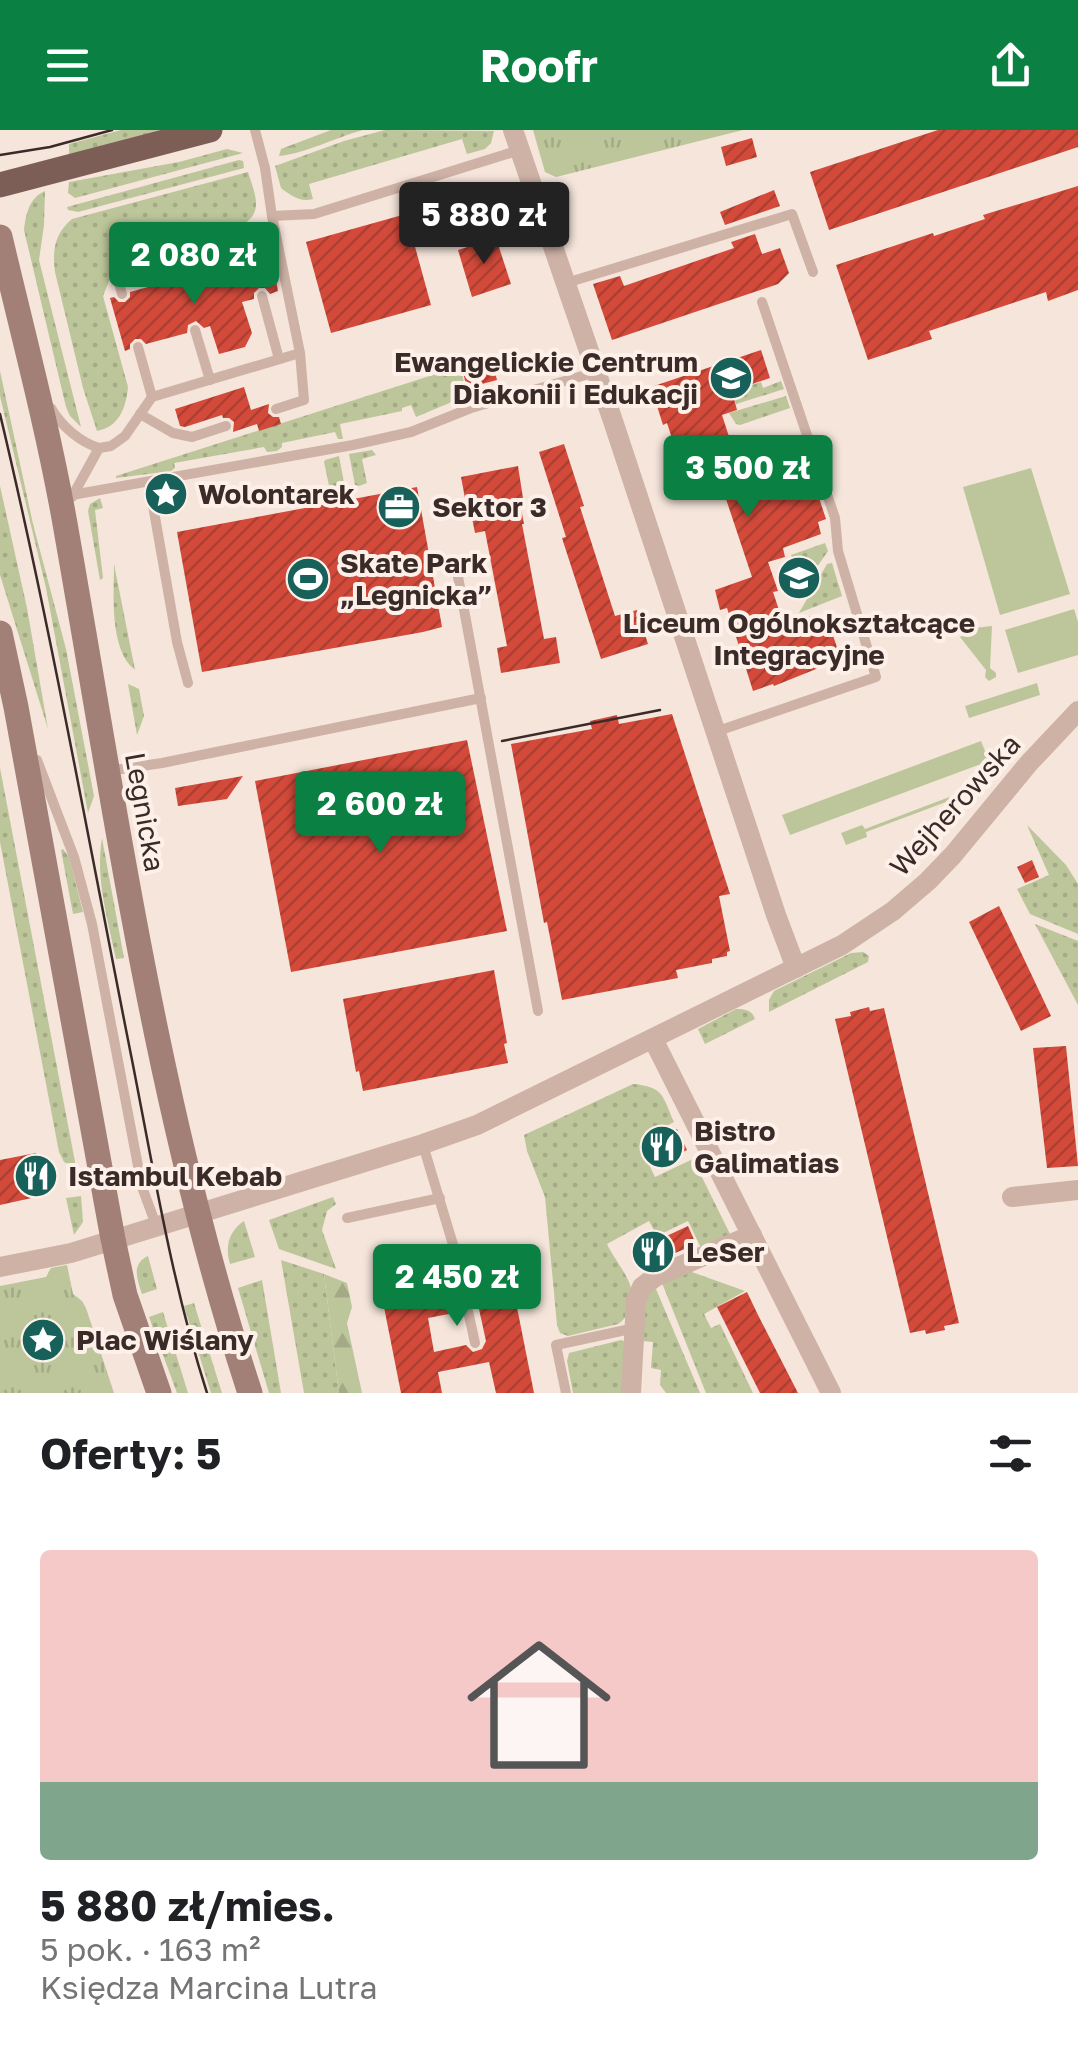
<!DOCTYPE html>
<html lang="pl">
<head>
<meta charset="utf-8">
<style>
  :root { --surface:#fff; --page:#f6f6f6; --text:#202124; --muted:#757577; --line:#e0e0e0; --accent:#0b8043 }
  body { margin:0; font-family:"Golos Text",sans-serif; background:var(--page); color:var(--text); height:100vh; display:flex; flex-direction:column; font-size:38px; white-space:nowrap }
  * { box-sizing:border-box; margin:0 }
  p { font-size:32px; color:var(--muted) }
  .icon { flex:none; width:55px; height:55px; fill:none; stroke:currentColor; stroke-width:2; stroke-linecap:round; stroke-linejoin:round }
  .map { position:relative; height:1263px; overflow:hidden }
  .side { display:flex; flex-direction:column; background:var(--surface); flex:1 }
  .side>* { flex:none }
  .price { position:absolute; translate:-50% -85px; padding:0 22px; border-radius:10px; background:var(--accent); color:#fff; font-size:32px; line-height:65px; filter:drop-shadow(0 2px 5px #0008) }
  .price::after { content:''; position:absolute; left:50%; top:60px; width:30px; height:22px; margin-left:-15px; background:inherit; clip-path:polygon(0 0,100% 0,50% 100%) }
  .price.current { background:#222; color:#fff }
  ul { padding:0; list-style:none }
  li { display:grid; align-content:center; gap:20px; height:530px; padding:0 40px }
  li+li { border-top:2px solid var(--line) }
  li span { display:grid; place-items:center; height:310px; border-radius:10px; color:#555 }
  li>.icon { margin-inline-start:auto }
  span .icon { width:180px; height:180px; fill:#fffc; stroke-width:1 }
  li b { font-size:42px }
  h2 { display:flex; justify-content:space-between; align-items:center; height:120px; padding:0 40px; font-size:42px }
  header { display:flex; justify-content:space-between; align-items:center; height:130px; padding:0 40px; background:var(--accent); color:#fff; font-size:45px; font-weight:700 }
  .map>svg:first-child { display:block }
  .grass { fill:url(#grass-dots) }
  .forest { fill:url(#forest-firs) }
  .park { fill:url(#park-tufts) }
  .pitch { fill:#bdc69a }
  .building { fill:url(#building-hatch); fill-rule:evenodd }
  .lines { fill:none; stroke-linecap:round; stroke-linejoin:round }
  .service { stroke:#ceb2a6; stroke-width:10 }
  .minor { stroke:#ceb2a6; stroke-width:20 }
  .secondary { stroke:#a28077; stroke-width:25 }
  .primary { stroke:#7d5e57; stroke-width:25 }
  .tram { stroke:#3a2b28; stroke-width:2.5 }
  .labels { text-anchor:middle; stroke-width:8; stroke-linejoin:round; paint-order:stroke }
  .poi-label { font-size:28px; font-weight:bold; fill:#3a2b28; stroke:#fcf0e9; text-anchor:start }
  .street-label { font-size:28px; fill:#3a2b28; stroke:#fcf0e9 }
</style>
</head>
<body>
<header><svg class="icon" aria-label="menu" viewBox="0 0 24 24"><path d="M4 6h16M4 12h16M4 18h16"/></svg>Roofr<svg class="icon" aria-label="share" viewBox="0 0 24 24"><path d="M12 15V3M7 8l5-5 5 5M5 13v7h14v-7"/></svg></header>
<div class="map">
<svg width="1078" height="1263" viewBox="0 0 1078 1263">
  <defs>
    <pattern id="grass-dots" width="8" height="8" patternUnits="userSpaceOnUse" patternTransform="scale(2.5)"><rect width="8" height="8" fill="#bdc69a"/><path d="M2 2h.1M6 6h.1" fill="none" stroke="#a3aa85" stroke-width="1.8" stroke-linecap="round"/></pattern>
    <pattern id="forest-firs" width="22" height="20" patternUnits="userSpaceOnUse" patternTransform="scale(2.5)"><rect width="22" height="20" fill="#bdc69a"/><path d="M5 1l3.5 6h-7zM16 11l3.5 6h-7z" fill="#a3aa85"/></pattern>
    <pattern id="park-tufts" width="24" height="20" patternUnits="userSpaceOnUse" patternTransform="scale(2.5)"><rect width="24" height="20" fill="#bdc69a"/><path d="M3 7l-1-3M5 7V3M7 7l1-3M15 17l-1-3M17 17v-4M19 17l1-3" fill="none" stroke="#a3aa85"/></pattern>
    <pattern id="building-hatch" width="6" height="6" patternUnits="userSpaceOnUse" patternTransform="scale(2.5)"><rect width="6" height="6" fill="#d34a3b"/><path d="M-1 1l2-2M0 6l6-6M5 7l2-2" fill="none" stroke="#ac3e32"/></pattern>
  </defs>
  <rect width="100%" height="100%" fill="#f5e5db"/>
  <!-- grass -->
  <g class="grass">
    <path d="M121 0H162L69 25V14Z"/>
    <path d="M385 0 494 1 491 13 485 19 467 24 462 9 309 54 313 69C301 73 290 65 281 58L275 36 344 11Z"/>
    <path d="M227 19 243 23 75 68 68 63 69 52 179 32Z"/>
    <path d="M239 30 243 31 244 38 78 82 68 80 67 77Z"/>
    <path d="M248 42C255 65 266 85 237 97L238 102 122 134 113 141 103 166 128 257C126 278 119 297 97 301L83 258 55 142C52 120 55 103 72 89Z"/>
    <path d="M45 61 44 95 39 130 81 297 70 286 66 277 24 100C26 84 29 68 45 61Z"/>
    <path d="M461 236 466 266 416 287 411 275 402 278V281L340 294 343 309H338L335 302 282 313V317L277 321 267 322 264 317 174 333 175 338 171 341 116 348V346Z"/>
    <path d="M0 241 33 394 66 519 94 666 88 683 46 458 0 266Z"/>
    <path d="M781 251 784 259 736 274 732 261 761 252 763 258Z"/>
    <path d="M786 266 790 278 740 295 736 294 729 283Z"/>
    <path d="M372 320 376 325 362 329 367 353 359 356 355 355 349 324Z"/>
    <path d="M339 326 345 358 330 360 324 332 325 330Z"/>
    <path d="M0 356 27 478 48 599 0 445Z"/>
    <path d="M100 368 103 378 95 380 103 448 100 450 88 381 90 374Z"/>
    <path d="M825 413 828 421 817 437 798 444 791 425Z"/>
    <path d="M832 433 842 466 799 483 827 434Z"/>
    <path d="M114 434 135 540C109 520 114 464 114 434Z"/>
    <path d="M128 554 139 559 144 586 137 605Z"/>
    <path d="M0 639V638L76 1037 64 1032 59 1022 0 712Z"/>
    <path d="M1027 695 1066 735 1078 754V804L1030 784 1017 759 1049 745Z"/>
    <path d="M102 708 124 828 116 829C108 790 95 748 102 708Z"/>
    <path d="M63 719 69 727 83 782 73 784 61 720Z"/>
    <path d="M1035 794 1078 811V875Z"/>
    <path d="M863 822 869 826 868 832 769 882V870L774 861 851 823Z"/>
    <path d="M736 879C745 879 752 880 755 889L705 914 698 899Z"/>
    <path d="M633 954C664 957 662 965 674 992L645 1007 650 1017 643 1022 655 1047 693 1029 730 1104 702 1120 688 1091 657 1106 649 1091 607 1114C613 1127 628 1145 631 1158 635 1171 629 1187 618 1194L568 1206 560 1203 557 1195 545 1067 527 1021 524 1005Z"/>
    <path d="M81 1066 83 1092 74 1105 66 1068Z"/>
    <path d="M333 1067 336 1074 327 1081 322 1100 336 1139 279 1119 269 1090Z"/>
    <path d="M244 1091 255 1127 230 1134C225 1117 228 1102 244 1091Z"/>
    <path d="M148 1126 157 1159 142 1164C137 1149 131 1134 148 1126Z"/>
    <path d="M281 1130 324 1144 339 1263H304Z"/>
    <path d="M689 1141 745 1161 704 1184 711 1198 720 1194 753 1263H706L662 1153Z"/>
    <path d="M262 1150 281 1263H269L238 1158Z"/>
    <path d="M653 1157 656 1159 700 1263H666L660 1255 661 1240 651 1238 653 1212 642 1211 645 1165Z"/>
    <path d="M194 1173 197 1183 222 1263H211L184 1176Z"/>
    <path d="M163 1182 188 1263H177L149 1187Z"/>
    <path d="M621 1210 627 1212 624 1263H573L567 1231 569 1223Z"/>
  </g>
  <!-- forest -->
  <g class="forest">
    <path d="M331 0H363C337 7 304 24 279 26L281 19Z"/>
    <path d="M324 1144 347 1153 352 1177 347 1193 362 1263H339Z"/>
  </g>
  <!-- park -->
  <g class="park">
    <path d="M533 0H743L556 47 545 42Z"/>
    <path d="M67 1135 73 1164 82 1171 86 1178 114 1263H0V1156L46 1147 51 1138Z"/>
  </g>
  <!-- pitch -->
  <g class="pitch">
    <path d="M1031 338 1070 464 1000 485 963 357Z"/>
    <path d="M1074 479 1078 492V525L1018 543 1005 500Z"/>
    <path d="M992 496 990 538 996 543V547L989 551 985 547 986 540 960 507 974 498Z"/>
    <path d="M1037 553 1040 565 969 588 965 576Z"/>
    <path d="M981 611 989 631 790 705 782 685Z"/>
    <path d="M952 666 954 669 866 702 867 707 846 715 841 703 862 695 865 699Z"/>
  </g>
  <!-- building -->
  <g class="building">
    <path d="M938 0H1078V17L829 100 810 42Z"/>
    <path d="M752 8 757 27 726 36 721 17Z"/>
    <path d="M1078 56V160L1048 171 1046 162 929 201 932 209 868 230 836 135 933 103 934 106 985 89 983 85Z"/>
    <path d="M774 60 780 76 725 95 720 82Z"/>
    <path d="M406 84 431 175 331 203 306 112Z"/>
    <path d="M755 104 762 124 780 118 789 143 778 154 612 210 593 154 620 146 624 156 734 118 731 112Z"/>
    <path d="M496 108 511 154 472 167 458 120Z"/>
    <path d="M231 134 234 145 247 141 254 148 262 144 263 136 273 134 278 161 270 164 265 158H259L254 163V169L242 172 252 203 245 217 219 224 210 196 204 198 196 191 188 195 187 203 146 214 141 209H135L130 214V219L125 221 110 168 114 167 119 172H125L130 167V162Z"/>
    <path d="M761 220 770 248 732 261 737 280 722 285 745 356 761 351 763 358 803 347 807 358 815 356 826 389 818 392 821 404 783 418 785 427 768 432 778 461 773 462 784 495 811 486 813 492 827 488 841 529 774 556 773 554 753 561 727 478 720 480 715 460 752 447 722 357 689 367 682 346 684 345 667 293 663 295 651 257Z"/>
    <path d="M492 231 497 250 467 258 462 239Z"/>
    <path d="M244 257 251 280 269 274 268 283 273 287H279L281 294 259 301 257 294 233 302 234 292 229 288H223L222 285 185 297 180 296 175 279Z"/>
    <path d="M564 314 584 376 580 377 615 486 637 480 648 514 601 529 562 408 566 407 539 322Z"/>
    <path d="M518 336 523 368H519L524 394H522L544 509 556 507 560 533 501 543 497 518 507 516 485 401 475 403 470 378 467 379 461 347Z"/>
    <path d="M417 357 442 497 423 502 202 542 177 402Z"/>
    <path d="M672 584 730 764 719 766 730 821 727 822V826L712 829V833L676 840 678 848 562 870 547 792 544 793 511 614 592 599 590 591 617 585 619 594Z"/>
    <path d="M467 610 507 801 291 842 255 651Z"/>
    <path d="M243 646 227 669 178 676 175 658Z"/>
    <path d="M1032 730 1039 747 1025 753 1017 737Z"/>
    <path d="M999 776 1051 886 1021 901 969 792Z"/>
    <path d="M494 840 507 913 504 914 508 933 363 961 359 941 356 942 343 869Z"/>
    <path d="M869 877 870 881 884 878 959 1193 944 1196 945 1200 926 1204 925 1200 910 1203 835 889 851 886 850 882Z"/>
    <path d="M1066 916 1078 1036 1047 1038 1033 918Z"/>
    <path d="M664 999 666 1004 677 999 687 1020 662 1033 649 1007Z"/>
    <path d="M36 1023 45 1065 0 1075V1030Z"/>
    <path d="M688 1096 696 1114 650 1134 636 1108 653 1100 658 1110Z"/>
    <path d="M508 1132 534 1263H496L489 1232 438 1242 442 1263H401L380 1157 452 1143 456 1148 463 1150 468 1146 470 1139ZM467 1172 479 1179 486 1211 482 1219 473 1222 466 1215 434 1222 428 1188 459 1182 461 1175Z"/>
    <path d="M747 1162 758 1185 798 1263H760L717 1177Z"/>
  </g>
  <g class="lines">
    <!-- service -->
    <g class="service">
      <path d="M272 86 314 84 520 20"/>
      <path d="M246 110 255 139"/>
      <path d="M566 153 792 84 813 142"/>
      <path d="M122 164 118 150 275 100"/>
      <path d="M262 166 279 229"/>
      <path d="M195 200 210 250"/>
      <path d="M138 217 152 267"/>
      <path d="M51 278C61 296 80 312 99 318"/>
      <path d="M276 279 304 270 300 223"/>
      <path d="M140 284 173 303 192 307 226 296"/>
      <path d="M149 353 177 512 188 553"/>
      <path d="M72 365 353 315 411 302 471 278 596 242"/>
      <path d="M72 367 99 318 111 316 125 306 152 267 300 223 272 86 265 38 255 0"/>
      <path d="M456 436 538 881"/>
      <path d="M715 602 876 547 838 421 835 388 762 172"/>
      <path d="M37 630 74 727 92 794 142 1057 156 1095"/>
      <path d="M108 641 162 633 481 568"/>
      <path d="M423 1015 461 1141"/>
      <path d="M347 1088 440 1068"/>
      <path d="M468 1181 475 1213"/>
      <path d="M566 1263 556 1215 635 1198"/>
    </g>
    <!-- minor -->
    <g class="minor">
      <path d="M513 0 613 291 776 785 796 838"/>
      <path d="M653 909 831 1263"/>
      <path d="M1012 1067 1078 1060"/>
      <path d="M0 1137 71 1123 423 1014 477 995 842 815 893 781 928 751 953 725 1029 633 1078 581"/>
      <path d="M631 1263 636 1171 642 1157 655 1147 752 1105"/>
    </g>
    <!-- secondary -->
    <g class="secondary">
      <path d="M0 107C22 200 47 294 64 388 116 682 157 979 250 1263"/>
      <path d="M0 503 16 577 113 1109 125 1165 159 1263"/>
    </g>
    <!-- primary -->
    <path class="primary" d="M0 55 210 0"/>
    <!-- tram -->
    <g class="tram">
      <path d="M0 25 50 17 112 0"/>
      <path d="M0 284C51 498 89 714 132 930 154 1042 172 1154 207 1263"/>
      <path d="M502 611 660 580"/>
    </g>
  </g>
  <!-- icons -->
  <defs>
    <g id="school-disc" transform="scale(2.25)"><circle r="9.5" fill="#18605a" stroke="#fcf0e9"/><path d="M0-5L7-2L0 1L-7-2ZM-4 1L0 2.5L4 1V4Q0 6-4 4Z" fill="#fff"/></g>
    <g id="sight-disc" transform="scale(2.25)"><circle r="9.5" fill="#18605a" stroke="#fcf0e9"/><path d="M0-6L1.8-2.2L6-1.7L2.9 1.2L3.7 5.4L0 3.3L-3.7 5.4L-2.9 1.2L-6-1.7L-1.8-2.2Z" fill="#fff"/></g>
    <g id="office-disc" transform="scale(2.25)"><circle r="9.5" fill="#18605a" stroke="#fcf0e9"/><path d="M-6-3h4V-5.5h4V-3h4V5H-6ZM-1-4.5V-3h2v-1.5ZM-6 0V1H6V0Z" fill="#fff"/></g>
    <g id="stadium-disc" transform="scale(2.25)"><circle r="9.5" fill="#18605a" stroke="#fcf0e9"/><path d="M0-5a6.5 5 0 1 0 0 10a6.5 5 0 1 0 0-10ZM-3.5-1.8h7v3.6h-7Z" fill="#fff"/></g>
    <g id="restaurant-disc" transform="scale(2.25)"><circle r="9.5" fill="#18605a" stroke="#fcf0e9"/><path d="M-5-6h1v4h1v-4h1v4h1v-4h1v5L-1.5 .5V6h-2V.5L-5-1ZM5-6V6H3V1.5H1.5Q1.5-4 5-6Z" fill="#fff"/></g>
  </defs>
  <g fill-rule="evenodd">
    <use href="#school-disc" x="731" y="248"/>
    <use href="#sight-disc" x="166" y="364"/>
    <use href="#office-disc" x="399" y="377"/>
    <use href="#school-disc" x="799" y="448"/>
    <use href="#stadium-disc" x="308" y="449"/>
    <use href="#restaurant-disc" x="662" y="1017"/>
    <use href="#restaurant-disc" x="36" y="1046"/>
    <use href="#restaurant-disc" x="653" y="1122"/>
    <use href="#sight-disc" x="43" y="1210"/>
  </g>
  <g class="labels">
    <!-- poi labels -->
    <g class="poi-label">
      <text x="698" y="242" text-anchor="end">Ewangelickie Centrum<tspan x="698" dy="32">Diakonii i Edukacji</tspan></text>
      <text x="198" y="374">Wolontarek</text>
      <text x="432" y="387">Sektor 3</text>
      <text x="340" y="443">Skate Park<tspan x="340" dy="32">„Legnicka”</tspan></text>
      <text x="799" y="503" text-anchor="middle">Liceum Ogólnokształcące<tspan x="799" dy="32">Integracyjne</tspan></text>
      <text x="694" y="1011">Bistro<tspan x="694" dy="32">Galimatias</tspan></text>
      <text x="68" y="1056">Istambul Kebab</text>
      <text x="686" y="1132">LeSer</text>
      <text x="76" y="1220">Plac Wiślany</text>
    </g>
    <!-- street labels -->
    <g class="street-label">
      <text transform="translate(955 675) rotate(-48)" y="10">Wejherowska</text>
      <text transform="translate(145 682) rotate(80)" y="10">Legnicka</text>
    </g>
  </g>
</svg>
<b class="price current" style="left:484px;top:137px">5 880 zł</b>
<b class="price" style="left:194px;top:177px">2 080 zł</b>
<b class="price" style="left:748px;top:390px">3 500 zł</b>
<b class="price" style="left:380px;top:726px">2 600 zł</b>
<b class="price" style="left:457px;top:1199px">2 450 zł</b>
</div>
<section class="side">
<h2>Oferty: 5<svg class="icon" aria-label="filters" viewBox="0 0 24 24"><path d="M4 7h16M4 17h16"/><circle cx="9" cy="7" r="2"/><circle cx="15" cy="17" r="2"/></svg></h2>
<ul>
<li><span style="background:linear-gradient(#f6c9c9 75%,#7fa58c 0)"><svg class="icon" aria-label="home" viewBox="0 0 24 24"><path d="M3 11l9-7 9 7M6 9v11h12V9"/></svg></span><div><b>5 880 zł/mies.</b><p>5 pok. · 163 m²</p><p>Księdza Marcina Lutra</p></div></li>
</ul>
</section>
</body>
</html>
